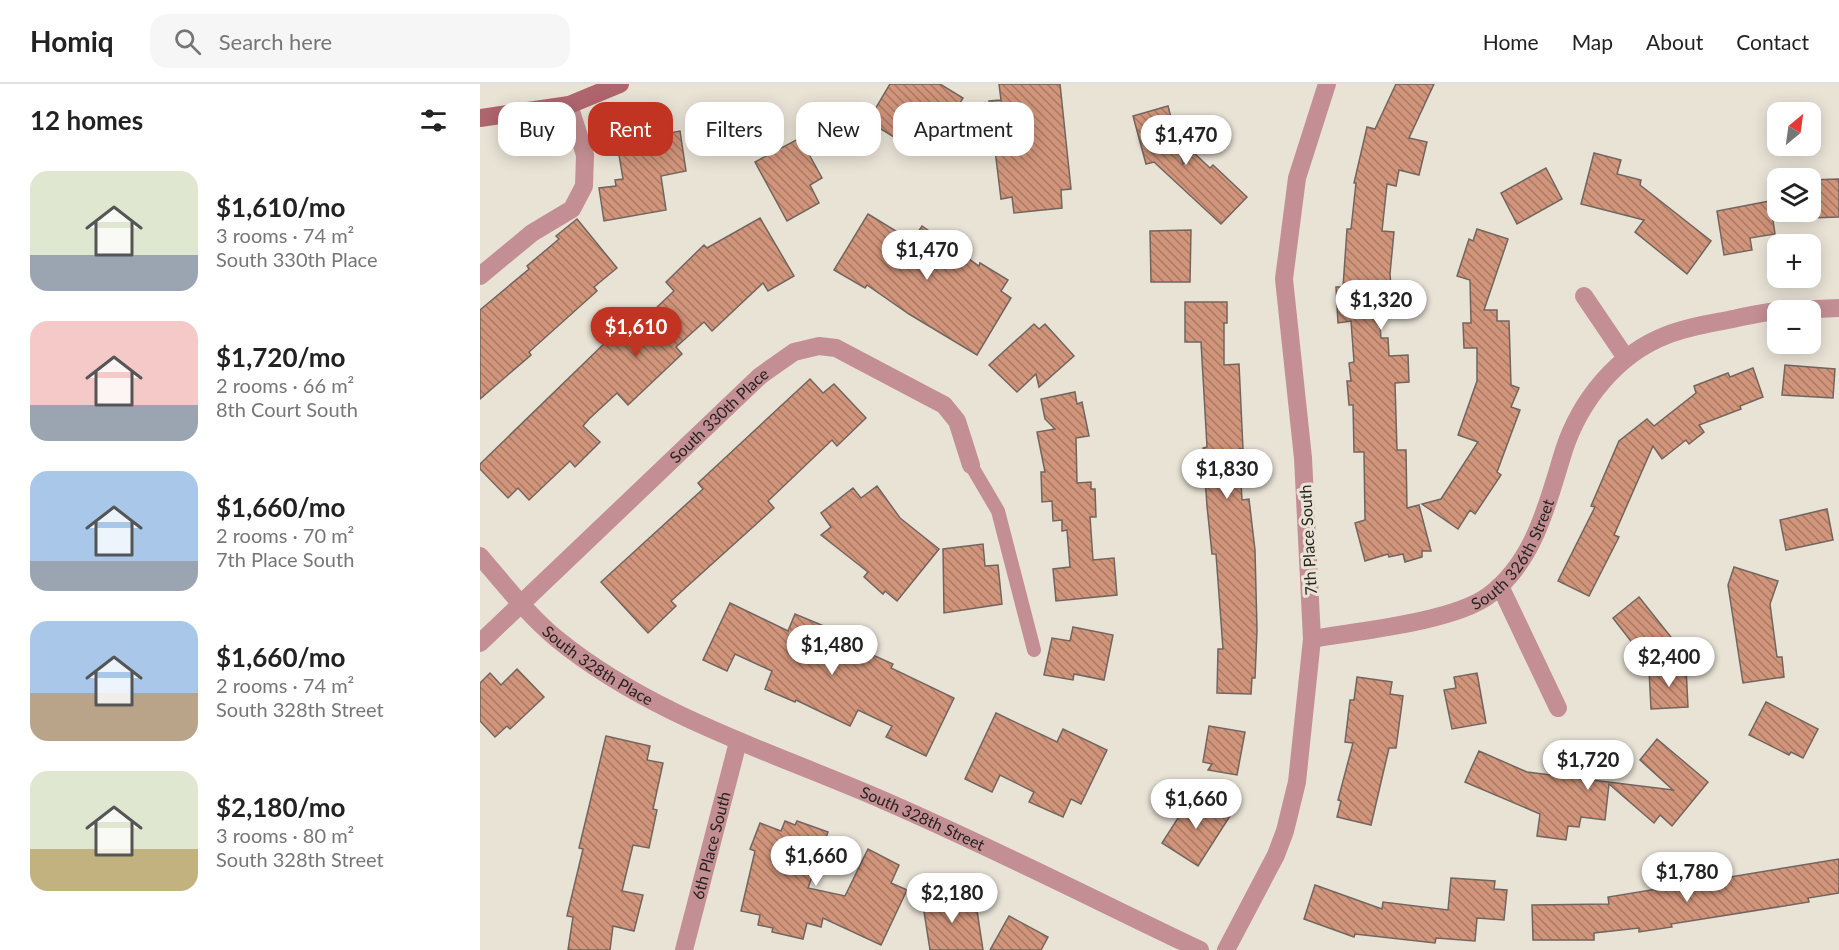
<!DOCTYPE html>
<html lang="en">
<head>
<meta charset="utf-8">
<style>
  :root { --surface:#fff; --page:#f6f6f6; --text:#222; --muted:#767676; --line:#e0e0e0; --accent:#c13421 }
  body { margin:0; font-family:Lato,sans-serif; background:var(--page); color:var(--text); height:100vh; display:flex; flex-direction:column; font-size:22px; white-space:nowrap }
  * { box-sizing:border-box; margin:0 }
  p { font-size:20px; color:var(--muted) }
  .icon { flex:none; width:33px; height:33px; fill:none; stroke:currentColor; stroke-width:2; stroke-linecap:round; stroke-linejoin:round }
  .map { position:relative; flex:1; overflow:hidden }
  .panel { display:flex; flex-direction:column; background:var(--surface); width:480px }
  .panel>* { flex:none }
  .banner { position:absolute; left:18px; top:18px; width:570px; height:54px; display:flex; gap:12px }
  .needle { width:39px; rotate:29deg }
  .fabs { position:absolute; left:1287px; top:18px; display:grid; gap:12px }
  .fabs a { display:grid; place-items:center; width:54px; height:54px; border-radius:12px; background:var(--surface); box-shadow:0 3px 15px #0003; font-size:30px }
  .price { position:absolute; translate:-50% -51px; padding:0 14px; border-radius:21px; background:#fff; color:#222; font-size:20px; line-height:39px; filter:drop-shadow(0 2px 3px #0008) }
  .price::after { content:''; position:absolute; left:50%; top:36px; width:18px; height:14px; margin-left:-9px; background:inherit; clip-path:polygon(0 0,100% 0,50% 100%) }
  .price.active { background:var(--accent); color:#fff }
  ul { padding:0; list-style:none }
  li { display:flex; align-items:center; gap:18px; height:150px; padding:0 30px }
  li span { display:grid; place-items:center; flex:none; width:168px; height:120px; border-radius:18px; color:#555 }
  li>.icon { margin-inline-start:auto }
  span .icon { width:72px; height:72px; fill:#fffc; stroke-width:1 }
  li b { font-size:26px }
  h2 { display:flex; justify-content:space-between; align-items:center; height:72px; padding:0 30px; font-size:26px }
  .chip { padding:0 21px; border-radius:18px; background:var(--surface); box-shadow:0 3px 15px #0003; font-size:21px; line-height:54px }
  .chip.active { background:var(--accent); color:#fff }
  header { display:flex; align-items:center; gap:36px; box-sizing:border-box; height:84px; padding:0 30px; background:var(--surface); border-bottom:2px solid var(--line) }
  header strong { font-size:28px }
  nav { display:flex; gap:33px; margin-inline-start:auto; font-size:21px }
  .search { width:420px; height:54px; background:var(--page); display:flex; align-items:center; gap:15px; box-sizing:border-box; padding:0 21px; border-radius:18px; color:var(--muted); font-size:22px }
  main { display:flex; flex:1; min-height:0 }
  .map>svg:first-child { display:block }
  .building { fill:url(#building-back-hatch); stroke:#72655f; stroke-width:1.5 }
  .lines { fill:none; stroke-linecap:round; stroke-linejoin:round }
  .lane { stroke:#c38f94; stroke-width:14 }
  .street { stroke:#c38f94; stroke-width:18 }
  .secondary { stroke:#af656e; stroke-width:18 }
  .labels { text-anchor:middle; stroke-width:6; stroke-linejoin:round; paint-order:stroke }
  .street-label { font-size:16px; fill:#26241f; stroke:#e9e3d6 }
</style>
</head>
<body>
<header>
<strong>Homiq</strong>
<div class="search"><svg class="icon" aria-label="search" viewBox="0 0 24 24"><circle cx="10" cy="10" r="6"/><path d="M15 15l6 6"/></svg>Search here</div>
<nav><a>Home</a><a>Map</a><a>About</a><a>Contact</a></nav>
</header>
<main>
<section class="panel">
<h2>12 homes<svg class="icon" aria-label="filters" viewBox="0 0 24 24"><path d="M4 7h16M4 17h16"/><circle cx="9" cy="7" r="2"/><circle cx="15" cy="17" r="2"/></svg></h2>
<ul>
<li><span style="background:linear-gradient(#dfe7d0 70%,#9aa5b1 0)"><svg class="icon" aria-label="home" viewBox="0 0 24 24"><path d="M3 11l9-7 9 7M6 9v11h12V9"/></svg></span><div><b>$1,610/mo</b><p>3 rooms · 74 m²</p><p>South 330th Place</p></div></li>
<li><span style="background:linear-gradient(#f6c9c9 70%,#9aa5b1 0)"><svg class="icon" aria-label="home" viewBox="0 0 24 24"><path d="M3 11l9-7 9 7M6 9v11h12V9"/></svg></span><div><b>$1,720/mo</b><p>2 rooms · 66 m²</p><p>8th Court South</p></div></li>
<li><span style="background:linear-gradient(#a9c7e8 75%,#9aa5b1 0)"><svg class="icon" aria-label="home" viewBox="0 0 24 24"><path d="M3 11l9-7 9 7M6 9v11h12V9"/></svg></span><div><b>$1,660/mo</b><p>2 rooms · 70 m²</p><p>7th Place South</p></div></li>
<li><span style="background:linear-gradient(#a9c7e8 60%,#b9a48a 0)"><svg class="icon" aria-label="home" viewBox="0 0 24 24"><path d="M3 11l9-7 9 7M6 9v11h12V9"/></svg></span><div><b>$1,660/mo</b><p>2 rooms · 74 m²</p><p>South 328th Street</p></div></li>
<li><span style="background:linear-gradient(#dfe7d0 65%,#c2b280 0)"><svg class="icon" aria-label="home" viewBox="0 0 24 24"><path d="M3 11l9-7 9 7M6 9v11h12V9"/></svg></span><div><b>$2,180/mo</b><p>3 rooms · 80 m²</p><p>South 328th Street</p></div></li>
</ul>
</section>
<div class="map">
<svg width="1359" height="866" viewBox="0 0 1359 866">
  <defs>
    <pattern id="building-back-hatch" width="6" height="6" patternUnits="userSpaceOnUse" patternTransform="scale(1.5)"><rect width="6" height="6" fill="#d1957b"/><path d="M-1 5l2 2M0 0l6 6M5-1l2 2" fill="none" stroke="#a97964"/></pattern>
  </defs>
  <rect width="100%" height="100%" fill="#e9e3d6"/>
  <!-- building -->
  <g class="building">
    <path d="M410 0H460L483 14 456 58 447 52 438 68 388 37Z"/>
    <path d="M519 0H580L591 105 581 106 582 124 534 129 532 113 521 115 509 17 521 16Z"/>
    <path d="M916 0H954L929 54 947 58 939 91 919 86 916 102 907 100 902 147 914 148 910 190 912 215 898 217 901 254H908L909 272 928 271 929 298 915 299 917 366H926L927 424 939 421 951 467H942V473L925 478 923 470 909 473 908 470 885 477 875 439 885 436 884 368H874L873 321H869L867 297H871L869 279 874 278 871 237 858 239 856 203H863L867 145H871L876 99H874L887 43 895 45Z"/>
    <path d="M688 22 703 80 714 69 730 84 733 81 767 113 741 140 674 78 666 80 653 32Z"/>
    <path d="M200 47 206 87 181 92 186 126 124 137 119 104 136 102 135 96 143 95 138 65 151 63 150 56Z"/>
    <path d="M320 54 342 94 330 101 339 119 307 137 275 78Z"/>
    <path d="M1114 69 1141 76 1137 90 1161 96 1160 101 1231 157 1207 190 1155 148 1164 136 1101 120Z"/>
    <path d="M1066 84 1082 115 1037 140 1021 109Z"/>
    <path d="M1359 95V133L1330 134V96Z"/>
    <path d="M1290 117 1295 150 1270 154 1272 166 1244 171 1237 127Z"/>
    <path d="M388 130 432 157 442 142 499 182 500 179 528 196 521 207 531 214 497 271 429 230 387 201 385 204 354 186Z"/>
    <path d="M280 134 314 192 288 207 283 199 232 247 224 238 196 263 202 270 148 321 137 309 109 335 103 342 120 358 95 383 90 377 49 416 38 404 28 414 0 385V380L130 254 137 261 194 207 186 198 224 161 227 164Z"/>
    <path d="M97 135 137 184 114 203 117 207 49 268 51 271 0 315V226L49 185 47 182 79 155 76 152Z"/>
    <path d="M997 145 1028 155 1004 226H1017V237H1029L1031 301 1039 304 1031 323 1040 326 1017 388 1021 391 995 430 990 426 978 445 942 420 961 415 998 358 978 351 997 297V264H984L983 239H991L990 196 977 192 989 155 993 157Z"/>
    <path d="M711 146 710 198H671L670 147Z"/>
    <path d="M705 218H747V239H744V281L759 280 763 365H759L762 416 769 415 775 466 777 546 775 594H772L771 610 737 609 738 565H743L736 470H732L727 422 723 364 727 363 721 258H705Z"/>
    <path d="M554 240 559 245 565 240 594 272 559 303 556 290 537 308 509 281Z"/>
    <path d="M1305 281 1355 285 1353 314 1302 311Z"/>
    <path d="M1273 284 1283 313 1260 322 1261 325 1219 341 1224 348 1209 360 1206 356 1182 375 1173 362 1134 451 1139 453 1109 512 1078 497 1115 423 1111 422 1139 357 1167 335 1174 342 1216 309 1214 302 1248 289 1250 293Z"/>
    <path d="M330 295 343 309 354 300 386 334 357 362 352 356 288 417 294 424 191 517 196 522 168 549 121 498 223 405 218 399Z"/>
    <path d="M595 308 597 320 602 318 609 352 596 354 597 399 611 398V405H615L616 433H610L613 476 634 474 637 511 576 517 573 485 590 483 587 446 582 447V436L573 437 572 417 562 418 561 388H565L557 348 575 345 565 335 561 315Z"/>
    <path d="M397 402 420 434 459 465 417 517 405 507 403 510 384 493 388 488 341 451 351 443 341 429 373 404 381 414Z"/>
    <path d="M1347 425 1353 456 1306 466 1300 436Z"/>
    <path d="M503 460 505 482 518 481 522 520 464 529 463 465Z"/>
    <path d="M1254 483 1298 497 1290 520 1297 573H1302L1304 593 1263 599 1248 501Z"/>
    <path d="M1159 513 1195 558 1168 579 1133 534Z"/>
    <path d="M250 519 308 547 315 530 358 548 355 554 413 580 411 584 474 614 446 672 406 653 412 642 378 626 370 642 316 616 315 618 285 605 292 587 255 570 247 587 223 576Z"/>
    <path d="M593 543 633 551 624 596 594 590 593 596 564 591 572 554 590 557Z"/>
    <path d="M1206 583 1208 623 1171 625 1169 586Z"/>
    <path d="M37 585 64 613 30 645 27 642 15 653 0 637V599L10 589 21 601Z"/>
    <path d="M997 589 1006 639 972 645 964 606 976 604 974 593Z"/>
    <path d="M877 593 912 598 910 610 923 612 916 664H909L891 741 857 733 861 717 858 716 873 659 865 658 870 616H874Z"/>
    <path d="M1286 618 1338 645 1323 674 1311 668 1309 671 1269 651Z"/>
    <path d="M516 629 577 658 583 645 627 666 601 720 591 715 583 733 549 718 554 708 520 691 512 708 485 695Z"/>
    <path d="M729 642 765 648 757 691 728 686 732 680 723 678Z"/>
    <path d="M126 652 170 662 167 676 183 679 173 725 177 726 169 764 153 761 142 807 163 811 154 847 133 842 130 866H88L93 833 87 832 103 765 99 764Z"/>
    <path d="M1177 655 1228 698 1192 742 1180 731 1174 739 1129 700 1125 736 1101 733 1099 743 1088 742 1086 756 1057 752 1060 730 985 698 999 667 1047 688 1193 706 1160 676Z"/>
    <path d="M714 709 750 732 718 782 682 759Z"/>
    <path d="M305 737 315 741 317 737 348 748 328 804 365 812 388 765 419 781 411 799 427 806 401 861 343 834 341 843 327 839 323 855 292 848 293 844 278 841 280 831 261 827 275 767 270 765 280 739 301 747Z"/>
    <path d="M1359 775V809L1328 814 1329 818 1191 840 1192 843 1159 848V844L1114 849V856H1053L1052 821 1129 820 1128 813Z"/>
    <path d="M971 794 1015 797 1014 805 1027 806 1024 836 997 834 995 857 956 854 955 859 875 850 874 853 824 835 835 801 902 825 903 818 968 826Z"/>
    <path d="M478 810 480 823 496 820 503 866H450L442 815Z"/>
    <path d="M529 832 568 853 561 866H510Z"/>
  </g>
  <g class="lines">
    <!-- lane -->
    <path class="lane" d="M491 381 518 427 554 566"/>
    <!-- street -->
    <g class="street">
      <path d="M0 192 52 149 92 125 104 102 105 71 89 21"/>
      <path d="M1104 212 1146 274"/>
      <path d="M1313 226 1359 224"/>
      <path id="s1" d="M0 472C24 500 48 531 77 555 173 633 293 668 405 717 511 763 615 816 720 866"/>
      <path d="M1020 502 1078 624"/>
      <path id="s2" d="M832 555C878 547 972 538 1008 512 1055 478 1068 417 1084 366 1100 317 1137 270 1187 251 1207 243 1227 240 1248 236 1264 233 1281 228 1298 227"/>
      <path id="s3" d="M0 559 280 292 314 268 339 262 356 264 464 321 477 337 491 381"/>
      <path id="s4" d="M204 866 258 658"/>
      <path d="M746 866 796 771 805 747 817 698 832 555 823 374 804 195 817 94 847 0"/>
    </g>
    <!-- secondary -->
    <path class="secondary" d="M0 34 89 21 140 0"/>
  </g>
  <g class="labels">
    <!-- street labels -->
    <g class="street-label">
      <text dy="6" stroke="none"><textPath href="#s3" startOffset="330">South 330th Place</textPath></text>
      <text transform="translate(828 456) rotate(-93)" y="6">7th Place South</text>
      <text dy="6" stroke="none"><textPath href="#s2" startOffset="231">South 326th Street</textPath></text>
      <text dy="6" stroke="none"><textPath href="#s1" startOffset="162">South 328th Place</textPath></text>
      <text dy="6" stroke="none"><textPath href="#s1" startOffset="522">South 328th Street</textPath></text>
      <text dy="6" stroke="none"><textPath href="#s4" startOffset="108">6th Place South</textPath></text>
    </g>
  </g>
</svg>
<div class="fabs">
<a><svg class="needle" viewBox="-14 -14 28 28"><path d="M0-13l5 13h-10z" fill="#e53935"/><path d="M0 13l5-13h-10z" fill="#767676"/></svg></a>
<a><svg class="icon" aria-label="layers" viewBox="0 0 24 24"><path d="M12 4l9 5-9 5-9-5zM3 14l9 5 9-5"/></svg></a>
<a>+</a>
<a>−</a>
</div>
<b class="price" style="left:706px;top:82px">$1,470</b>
<b class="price" style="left:447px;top:197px">$1,470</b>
<b class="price" style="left:901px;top:247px">$1,320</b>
<b class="price active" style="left:156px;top:274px">$1,610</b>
<b class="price" style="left:747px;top:416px">$1,830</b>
<b class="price" style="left:352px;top:592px">$1,480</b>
<b class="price" style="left:1189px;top:604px">$2,400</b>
<b class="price" style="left:1108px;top:707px">$1,720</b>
<b class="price" style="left:716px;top:746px">$1,660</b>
<b class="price" style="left:336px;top:803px">$1,660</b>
<b class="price" style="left:1207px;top:819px">$1,780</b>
<b class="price" style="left:472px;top:840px">$2,180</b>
<div class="banner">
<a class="chip">Buy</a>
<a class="chip active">Rent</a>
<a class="chip">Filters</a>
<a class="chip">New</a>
<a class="chip">Apartment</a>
</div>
</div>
</main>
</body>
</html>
